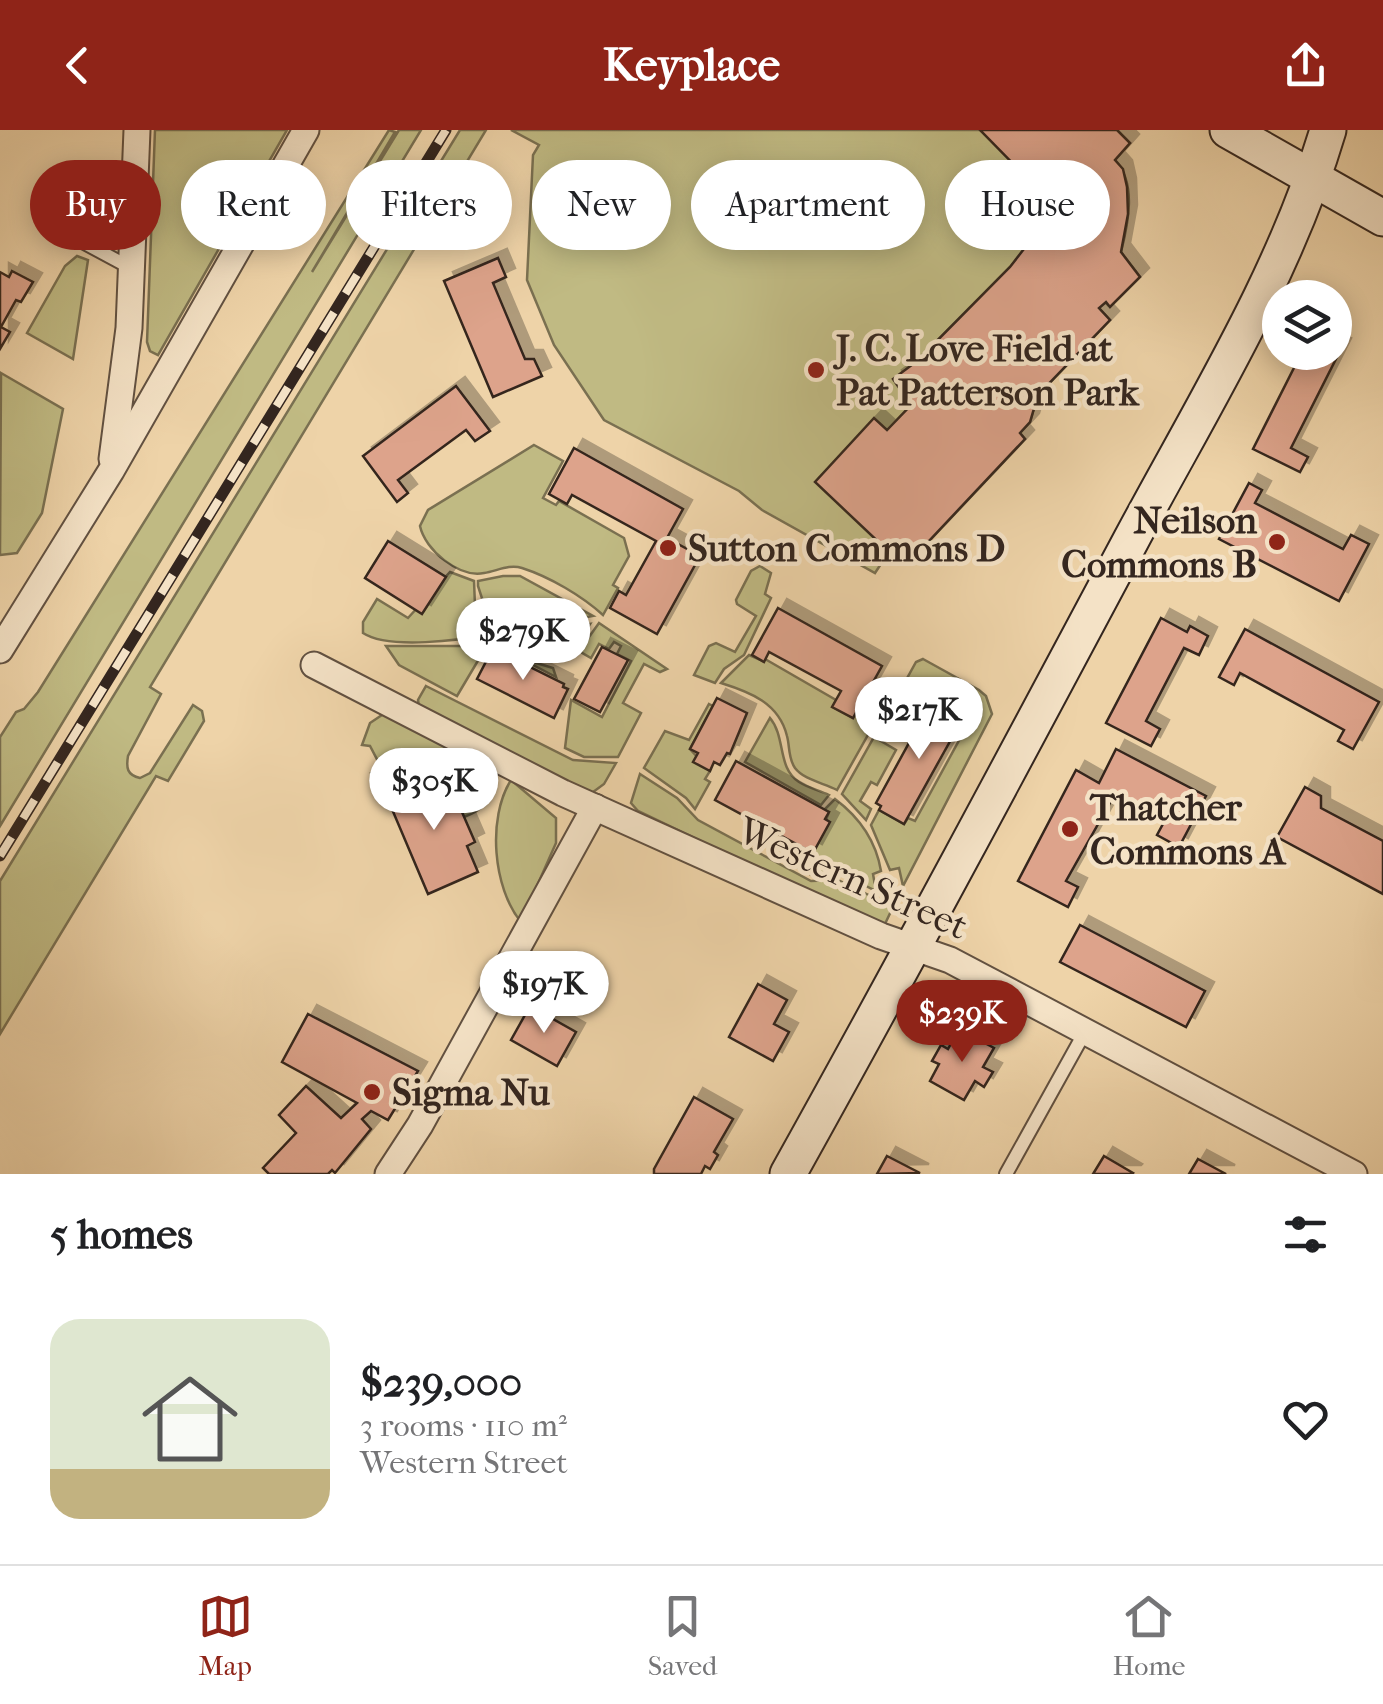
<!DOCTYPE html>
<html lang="en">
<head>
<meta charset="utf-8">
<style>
  :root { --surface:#fff; --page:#f6f6f6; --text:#202124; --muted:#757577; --line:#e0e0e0; --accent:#8f2418 }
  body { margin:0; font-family:"IM FELL French Canon",serif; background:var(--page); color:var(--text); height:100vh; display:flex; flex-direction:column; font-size:38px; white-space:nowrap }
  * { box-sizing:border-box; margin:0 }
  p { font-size:32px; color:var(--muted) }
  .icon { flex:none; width:55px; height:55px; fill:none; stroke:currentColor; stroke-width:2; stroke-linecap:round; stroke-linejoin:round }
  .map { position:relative; height:1044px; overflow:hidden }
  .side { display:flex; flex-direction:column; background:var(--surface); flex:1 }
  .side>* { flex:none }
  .guide { position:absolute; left:30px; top:30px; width:1325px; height:90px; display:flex; gap:20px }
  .tools { position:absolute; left:1262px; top:150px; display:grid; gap:20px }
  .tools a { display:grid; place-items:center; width:90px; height:90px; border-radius:50%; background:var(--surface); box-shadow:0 5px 25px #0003; font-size:50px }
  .price { position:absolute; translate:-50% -85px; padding:0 22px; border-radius:35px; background:#fff; color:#222; font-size:32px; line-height:65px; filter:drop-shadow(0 2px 5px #0008) }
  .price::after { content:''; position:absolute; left:50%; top:60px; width:30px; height:22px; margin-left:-15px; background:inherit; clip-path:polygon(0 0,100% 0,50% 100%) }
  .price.active { background:var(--accent); color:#fff }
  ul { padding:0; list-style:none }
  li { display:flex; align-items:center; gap:30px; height:250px; padding:0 50px }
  li span { display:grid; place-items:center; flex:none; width:280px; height:200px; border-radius:30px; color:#555 }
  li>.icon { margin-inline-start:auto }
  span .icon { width:120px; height:120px; fill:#fffc; stroke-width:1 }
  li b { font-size:42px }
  h2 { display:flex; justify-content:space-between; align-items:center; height:120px; padding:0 50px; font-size:42px }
  .tag { padding:0 35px; border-radius:45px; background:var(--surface); box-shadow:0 5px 25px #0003; font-size:35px; line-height:90px }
  .tag.active { background:var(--accent); color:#fff }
  header { display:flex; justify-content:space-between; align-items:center; height:130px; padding:0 50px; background:var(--accent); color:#fff; font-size:45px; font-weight:700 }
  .menu { display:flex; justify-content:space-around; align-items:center; height:140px; border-top:2px solid var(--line); background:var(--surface); font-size:28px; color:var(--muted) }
  .menu a { display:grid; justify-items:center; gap:5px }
  .menu .active { color:var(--accent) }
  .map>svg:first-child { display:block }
  .green { fill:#c0ba83; stroke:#7a7051; stroke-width:2.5 }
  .building { fill:#dda38b; stroke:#34261f; stroke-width:2.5; filter:url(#shadow) }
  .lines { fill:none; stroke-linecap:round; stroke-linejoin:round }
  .lane-casing { stroke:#625141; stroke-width:16 }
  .street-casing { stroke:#625141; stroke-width:29 }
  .secondary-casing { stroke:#34261f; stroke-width:39 }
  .lane { stroke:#f4e2c6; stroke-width:12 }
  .street { stroke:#f4e2c6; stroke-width:25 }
  .secondary { stroke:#f4e2c6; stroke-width:35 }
  .rail-casing { stroke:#34261f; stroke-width:11 }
  .rail { stroke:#f4e2c6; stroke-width:8; stroke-dasharray:22; stroke-linecap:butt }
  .poi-dot { fill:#8f2418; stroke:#f4e2c6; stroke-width:4 }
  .labels { text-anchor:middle; stroke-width:9; stroke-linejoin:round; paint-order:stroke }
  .poi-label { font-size:38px; font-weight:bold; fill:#34261f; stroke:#f4e2c6; text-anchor:start }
  .street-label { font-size:38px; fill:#34261f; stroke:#f4e2c6 }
</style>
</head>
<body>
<header><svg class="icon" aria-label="back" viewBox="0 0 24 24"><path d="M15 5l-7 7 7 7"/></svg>Keyplace<svg class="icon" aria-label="share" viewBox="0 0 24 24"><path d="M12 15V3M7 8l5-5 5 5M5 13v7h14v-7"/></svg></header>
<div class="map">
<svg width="1383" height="1044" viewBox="0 0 1383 1044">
  <defs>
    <filter id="shadow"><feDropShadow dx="9" dy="-9" stdDeviation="0" flood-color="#0004"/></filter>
  </defs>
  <rect width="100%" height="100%" fill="#eed3a8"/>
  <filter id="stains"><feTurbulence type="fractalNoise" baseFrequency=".002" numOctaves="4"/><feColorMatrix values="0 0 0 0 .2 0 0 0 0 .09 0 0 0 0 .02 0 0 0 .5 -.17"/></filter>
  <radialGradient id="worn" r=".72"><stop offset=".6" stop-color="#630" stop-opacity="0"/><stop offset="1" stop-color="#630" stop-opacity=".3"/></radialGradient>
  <!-- green -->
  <g class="green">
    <path d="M155 0H287L158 225 150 221 147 212Z"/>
    <path d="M389 0 395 2 312 142 399 0H421L0 696V607L16 582 24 579 38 562Z"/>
    <path d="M460 0H486L150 557 161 564 128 626C126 638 127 645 140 648L150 643 193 575 202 581 204 591 168 651 156 646 0 904V751Z"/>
    <path d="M511 0H1117L1130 13 1115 30C1137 53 1128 94 1121 122L1140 147 1110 177 1105 172 1099 178 1110 190 1038 265 1030 292 1020 303 1025 309 911 430 894 414 875 443 762 380 739 361 604 290 554 215 527 150 533 25 539 15Z"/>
    <path d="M77 126 88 130 73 229 27 203 65 136Z"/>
    <path d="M1 243 63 279 42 383 17 423 0 425Z"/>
    <path d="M534 315 563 331 543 368 556 375 559 371 624 408 629 426 613 455 618 458 603 485C582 466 550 447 522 438 509 434 497 441 484 443 459 448 425 420 420 396L428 380Z"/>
    <path d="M760 436 771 443 765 464 771 468 744 525 724 539 715 553 694 545 709 516 716 513 735 522 756 486 737 474 736 470 751 441Z"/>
    <path d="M450 442 474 451 475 476 492 504C461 510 389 520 363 503V492L377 469 408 488Z"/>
    <path d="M503 446H520L593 486 499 503 488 487 478 456V451Z"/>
    <path d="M599 493 667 539 660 542 644 534 623 573 641 583 618 627H584L565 618 571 570 602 587 631 531 617 524 621 516 614 512 609 519 599 514 591 528 579 521Z"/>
    <path d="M590 494C561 537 547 541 505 508Z"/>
    <path d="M498 510 530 531 553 538 556 547 489 512 457 566 399 535 386 516H463Z"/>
    <path d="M749 525 763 531 765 529 836 570 833 577 853 588 860 577 878 587 837 660C824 653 804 650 795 638 788 628 790 617 787 606 779 573 750 562 721 553Z"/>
    <path d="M923 529 979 560 986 566 992 584 903 756 899 738 890 740 871 695 879 680 904 694 908 688 915 691 974 583 938 562 920 561 892 609 878 601 916 532Z"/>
    <path d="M426 556 573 630 616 633 604 654 589 665 419 576 418 570Z"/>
    <path d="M709 574 713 576 690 619 710 641 705 649 710 652 695 679 686 668 644 638 665 601 689 610Z"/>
    <path d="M385 583 492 642C487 668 491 677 464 687L455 666 444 670 433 645 386 665 379 663 371 643 381 637 370 616 362 615 370 593Z"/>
    <path d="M770 588C786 607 777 638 799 652 808 658 819 660 829 665L821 675 745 632Z"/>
    <path d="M874 607 896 620 877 655 871 652 860 671 871 679 866 690 842 664Z"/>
    <path d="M640 644 677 668 698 690 811 751 838 750 893 777 884 796 861 788 638 681 631 673Z"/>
    <path d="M511 650 556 688V713L521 792C493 758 487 688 511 650Z"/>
    <path d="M835 669C859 687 876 711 881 741L873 744 876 761 842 744 813 746 792 734 795 728 805 730 813 723 829 682 824 680Z"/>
  </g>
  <!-- building -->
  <g class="building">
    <path d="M980 0H1117L1130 13 1115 30 1123 39 1127 57 1128 84 1121 122 1140 147 1110 177 1106 172 1099 178 1110 190 1038 265 1030 292 1020 303 1025 309 911 430 894 414 887 420 815 352 874 288 887 300 911 275 893 249 917 231 1010 137 1030 111 1037 94 1035 61 1031 52Z"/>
    <path d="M498 128 506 147 493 153 525 229H534L542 246 493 267 444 151Z"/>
    <path d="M12 141 33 152 21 172 16 170 1 197 10 202 0 219V142L9 147Z"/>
    <path d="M1335 214 1342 217 1291 318 1308 327 1300 342 1253 319 1302 222H1335Z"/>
    <path d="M456 256 490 301 475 311 466 300 398 350 408 363 397 372 363 326Z"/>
    <path d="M574 318 683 379 667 408 700 426 657 504 610 478 619 461 626 465 656 411 572 365 567 374 549 364Z"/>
    <path d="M1249 353 1262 360 1255 373 1343 419 1351 405 1369 414 1339 471 1219 409Z"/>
    <path d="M388 411 446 447 422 484 365 448Z"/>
    <path d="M778 478 882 536 853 588 832 577 841 561 769 522 764 532 752 525Z"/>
    <path d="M1161 488 1187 502 1190 496 1208 506 1199 525 1184 518 1146 591 1160 599 1151 616 1106 593Z"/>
    <path d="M1245 499 1379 572 1353 619 1338 611 1344 600 1240 543 1234 555 1219 547Z"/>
    <path d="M602 517 628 530 600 582 574 569Z"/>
    <path d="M498 521 564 554 563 557 568 559 554 588 477 549 491 522 496 525Z"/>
    <path d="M717 568 747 583 730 624 727 623 720 635 714 632 710 641 693 632 698 623 690 619Z"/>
    <path d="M932 571 963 588 904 694 879 680 881 676 876 673Z"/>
    <path d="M1116 619 1206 666 1179 717 1157 705 1164 692 1114 666 1066 751 1078 757 1068 777 1018 751 1076 640 1099 653Z"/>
    <path d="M736 631 829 682 825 689 830 692 813 723 715 670Z"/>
    <path d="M433 645 444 670 455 666 475 712 467 716 478 742 428 764 386 665Z"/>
    <path d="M1305 657 1321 666V678L1383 711V764L1277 707Z"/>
    <path d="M1080 795 1205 861 1186 897 1060 832Z"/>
    <path d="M758 854 787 870 774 894 789 902 773 931 729 907Z"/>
    <path d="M530 876 576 902 557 936 511 910Z"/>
    <path d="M308 884 418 941 388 990 371 981 362 989 371 999 335 1043 332 1040 328 1044H269L263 1038 296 1003 279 985 306 956 341 988 357 973 282 932Z"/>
    <path d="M959 899 994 918 983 937 993 942 984 957 975 951 964 970 930 951 939 934 932 931 941 915 948 919Z"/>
    <path d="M694 967 733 989 714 1022 718 1025 710 1039 705 1036 701 1044H654V1039Z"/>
    <path d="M887 1026 920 1043 877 1044Z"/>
    <path d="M1104 1026 1133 1043 1132 1044H1093Z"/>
    <path d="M1198 1029 1226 1044H1189Z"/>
  </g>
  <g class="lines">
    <!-- lane casing -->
    <g class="lane-casing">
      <g id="lane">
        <path d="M64 102 129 137"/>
        <path d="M1006 1044 1086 900"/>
      </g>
    </g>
    <!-- street casing -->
    <g class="street-casing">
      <g id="street">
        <path d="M112 329 129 198 137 0"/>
        <path d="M0 520 111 341 306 0"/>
        <path d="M314 535 563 663 881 806 950 830 1354 1044"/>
        <path d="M388 1044 420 995 595 677"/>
      </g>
    </g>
    <!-- secondary casing -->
    <g class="secondary-casing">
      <g id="secondary">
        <path d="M1228 0 1383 88"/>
        <path d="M788 1044C905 834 1018 622 1131 410 1202 277 1285 145 1328 0"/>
      </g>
    </g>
    <!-- lane -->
    <use href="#lane" class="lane"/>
    <!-- street -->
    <use href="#street" class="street"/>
    <!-- secondary -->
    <use href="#secondary" class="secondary"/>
    <!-- rail casing -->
    <g class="rail-casing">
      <path id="rail" d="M0 726 446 0"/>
    </g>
    <!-- rail -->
    <use href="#rail" class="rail"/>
  </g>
  <!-- markers -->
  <g class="poi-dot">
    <circle cx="816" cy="240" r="10"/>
    <circle cx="1277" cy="412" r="10"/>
    <circle cx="668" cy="418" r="10"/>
    <circle cx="1070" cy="699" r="10"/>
    <circle cx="372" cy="962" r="10"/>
  </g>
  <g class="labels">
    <!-- poi labels -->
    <g class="poi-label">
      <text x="836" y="231">J. C. Love Field at<tspan x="836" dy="44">Pat Patterson Park</tspan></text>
      <text x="1257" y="403" text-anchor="end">Neilson<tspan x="1257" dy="44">Commons B</tspan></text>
      <text x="688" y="431">Sutton Commons D</text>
      <text x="1090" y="690">Thatcher<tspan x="1090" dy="44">Commons A</tspan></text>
      <text x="392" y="975">Sigma Nu</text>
    </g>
    <!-- street labels -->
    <g class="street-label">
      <text transform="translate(853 748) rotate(24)" y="13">Western Street</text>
    </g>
  </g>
  <rect width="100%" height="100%" filter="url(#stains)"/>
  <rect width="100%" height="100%" fill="url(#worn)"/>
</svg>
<div class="tools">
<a><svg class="icon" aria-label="layers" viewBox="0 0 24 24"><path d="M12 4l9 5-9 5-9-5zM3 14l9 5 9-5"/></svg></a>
</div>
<b class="price" style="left:523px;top:553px">$279K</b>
<b class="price" style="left:919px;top:632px">$217K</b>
<b class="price" style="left:434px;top:703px">$305K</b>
<b class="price" style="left:544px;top:906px">$197K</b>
<b class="price active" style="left:962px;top:935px">$239K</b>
<div class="guide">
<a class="tag active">Buy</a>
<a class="tag">Rent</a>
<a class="tag">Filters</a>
<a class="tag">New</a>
<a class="tag">Apartment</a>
<a class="tag">House</a>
</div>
</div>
<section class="side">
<h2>5 homes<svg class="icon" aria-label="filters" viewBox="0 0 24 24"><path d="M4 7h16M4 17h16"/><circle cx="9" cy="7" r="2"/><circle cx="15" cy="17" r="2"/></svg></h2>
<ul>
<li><span style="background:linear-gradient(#dfe7d0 75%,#c2b280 0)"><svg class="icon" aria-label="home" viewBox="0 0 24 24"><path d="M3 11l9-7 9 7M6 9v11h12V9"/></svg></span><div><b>$239,000</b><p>3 rooms · 110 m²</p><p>Western Street</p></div><svg class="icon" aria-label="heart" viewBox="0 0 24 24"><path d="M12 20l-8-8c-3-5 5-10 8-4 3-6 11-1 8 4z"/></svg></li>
</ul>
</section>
<nav class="menu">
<a class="active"><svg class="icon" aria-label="map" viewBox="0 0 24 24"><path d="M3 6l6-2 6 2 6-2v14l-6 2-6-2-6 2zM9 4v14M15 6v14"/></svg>Map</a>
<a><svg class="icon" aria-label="saved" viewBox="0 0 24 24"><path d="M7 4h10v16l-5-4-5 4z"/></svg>Saved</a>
<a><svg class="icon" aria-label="home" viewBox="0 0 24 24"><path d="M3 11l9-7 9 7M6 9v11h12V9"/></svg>Home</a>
</nav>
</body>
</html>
